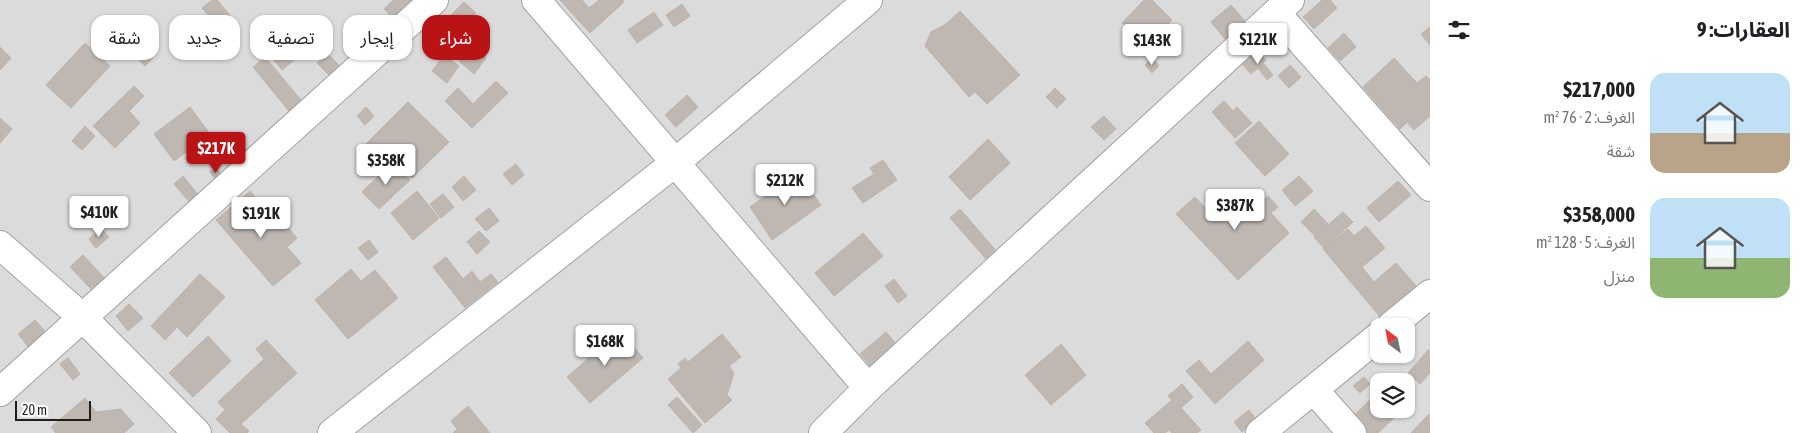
<!DOCTYPE html>
<html lang="ar">
<head>
<meta charset="utf-8">
<style>
  :root { --surface:#fff; --page:#f2f2f2; --text:#202124; --muted:#757577; --accent:#b91315 }
  body { margin:0; font-family:"Asap Condensed","Noto Sans Arabic",sans-serif; background:var(--page); color:var(--text); direction:rtl; height:100vh; display:flex; flex-direction:column; font-size:19px; white-space:nowrap }
  * { box-sizing:border-box; margin:0 }
  p { font-size:16px; color:var(--muted) }
  .icon { flex:none; width:28px; height:28px; fill:none; stroke:currentColor; stroke-width:2; stroke-linecap:round; stroke-linejoin:round }
  .map { position:relative; flex:1; overflow:hidden; direction:ltr }
  .drawer { display:flex; flex-direction:column; background:var(--surface); width:375px }
  .drawer>* { flex:none }
  .hud { position:absolute; left:15px; top:15px; width:475px; height:45px; direction:rtl; display:flex; gap:10px }
  .needle { width:32px; rotate:328deg }
  .tools { position:absolute; left:1370px; top:318px; display:grid; gap:10px }
  .tools a { display:grid; place-items:center; width:45px; height:45px; border-radius:10px; background:var(--surface); box-shadow:0 1px 4px #0004; font-size:25px }
  .scale { position:absolute; left:15px; bottom:12px; width:76px; box-sizing:border-box; padding-left:5px; border:2px solid #1e1e1e; border-top:0; font-size:14px; line-height:18px; white-space:nowrap; color:#1e1e1e; -webkit-text-stroke:4px #fff; paint-order:stroke }
  .price { position:absolute; translate:-50% -42px; padding:0 11px; border-radius:5px; background:#fff; color:#222; font-size:16px; line-height:32px; filter:drop-shadow(0 1px 2px #0008) }
  .price::after { content:''; position:absolute; left:50%; top:30px; width:15px; height:11px; margin-left:-8px; background:inherit; clip-path:polygon(0 0,100% 0,50% 100%) }
  .price.selected { background:var(--accent); color:#fff }
  ul { padding:0; list-style:none }
  li { display:flex; align-items:center; gap:15px; height:125px; padding:0 15px }
  li span { display:grid; place-items:center; flex:none; width:140px; height:100px; border-radius:15px; color:#555 }
  li>.icon { margin-inline-start:auto }
  span .icon { width:60px; height:60px; fill:#fffc; stroke-width:1 }
  li b { font-size:21px }
  h2 { display:flex; justify-content:space-between; align-items:center; height:60px; padding:0 15px; font-size:21px }
  .pill { padding:0 18px; border-radius:15px; background:var(--surface); box-shadow:0 1px 4px #0004; font-size:18px; line-height:45px }
  .pill.selected { background:var(--accent); color:#fff }
  main { display:flex; flex:1; min-height:0 }
  .map>svg:first-child { display:block }
  .residential { fill:#dcdbdb; fill-rule:evenodd }
  .building { fill:#beb7b2; stroke:#bfb2a9 }
  .lines { fill:none; stroke-linecap:round; stroke-linejoin:round }
  .street-casing { stroke:#a2a2a2; stroke-width:30 }
  .street { stroke:#fff; stroke-width:28 }
</style>
</head>
<body>
<main>
<section class="drawer">
<h2>العقارات: 9<svg class="icon" aria-label="filters" viewBox="0 0 24 24"><path d="M4 7h16M4 17h16"/><circle cx="9" cy="7" r="2"/><circle cx="15" cy="17" r="2"/></svg></h2>
<ul>
<li><span style="background:linear-gradient(#bfe0f5 60%,#b9a48a 0)"><svg class="icon" aria-label="home" viewBox="0 0 24 24"><path d="M3 11l9-7 9 7M6 9v11h12V9"/></svg></span><div><b>$217,000</b><p>الغرف: 2 · 76 m²</p><p>شقة</p></div></li>
<li><span style="background:linear-gradient(#bfe0f5 60%,#8fb573 0)"><svg class="icon" aria-label="home" viewBox="0 0 24 24"><path d="M3 11l9-7 9 7M6 9v11h12V9"/></svg></span><div><b>$358,000</b><p>الغرف: 5 · 128 m²</p><p>منزل</p></div></li>
</ul>
</section>
<div class="map">
<svg width="1430" height="433" viewBox="0 0 1430 433">
  <rect width="100%" height="100%" fill="#eeebe5"/>
  <!-- residential -->
  <path class="residential" d="M0 0H1430V433H0ZM1379 326H1406V354H1379ZM1379 381H1406V409H1379Z"/>
  <!-- building -->
  <g class="building">
    <path d="M212 0H217L234 20 222 31 202 8Z"/>
    <path d="M393 0H416L395 20 384 9Z"/>
    <path d="M560 0H582L589 8 599 0H622L624 2 590 33Z"/>
    <path d="M1144 0H1152L1172 20 1146 47 1122 23Z"/>
    <path d="M1322 0H1330L1337 8 1314 29 1303 17Z"/>
    <path d="M464 2 476 13 463 27 451 15Z"/>
    <path d="M682 4 690 16 674 27 666 15Z"/>
    <path d="M1231 5 1247 23 1226 40 1211 22Z"/>
    <path d="M960 11 1020 75 987 104 975 92 969 97 925 46 931 32 946 24Z"/>
    <path d="M654 12 663 25 637 43 628 30Z"/>
    <path d="M296 17 316 42 282 70 262 45Z"/>
    <path d="M1430 27V45L1421 34Z"/>
    <path d="M1344 33 1356 47 1340 61 1328 48Z"/>
    <path d="M136 42 153 58 145 66 129 50Z"/>
    <path d="M85 43 110 66 71 108 46 85Z"/>
    <path d="M471 46 486 58 474 74 459 61Z"/>
    <path d="M0 47 11 58 0 70Z"/>
    <path d="M1258 51 1266 60 1263 63 1273 75 1267 80 1258 68 1251 74 1242 64Z"/>
    <path d="M327 53 343 69 333 79 317 63Z"/>
    <path d="M444 55 459 66 447 83 432 71Z"/>
    <path d="M265 57 306 106 293 116 253 67Z"/>
    <path d="M1152 58 1159 66 1152 73 1145 65Z"/>
    <path d="M1394 58 1417 83 1426 76 1430 80V116L1414 130 1407 122 1400 129 1363 87Z"/>
    <path d="M1290 65 1301 77 1289 88 1278 76Z"/>
    <path d="M496 81 508 93 472 128 445 101 458 88 473 104Z"/>
    <path d="M134 86 144 96 129 111 140 123 115 148 93 126Z"/>
    <path d="M1055 88 1066 99 1057 108 1046 97Z"/>
    <path d="M687 95 698 107 676 127 665 115Z"/>
    <path d="M1224 101 1233 111 1237 107 1252 123 1235 138 1212 112Z"/>
    <path d="M408 102 449 142 412 178 390 156 383 164 364 146Z"/>
    <path d="M190 107 210 134 174 161 154 134Z"/>
    <path d="M366 107 374 116 365 125 357 116Z"/>
    <path d="M1104 116 1116 129 1104 140 1091 127Z"/>
    <path d="M0 118 12 129 0 143Z"/>
    <path d="M1259 121 1289 154 1265 176 1235 143Z"/>
    <path d="M85 126 95 136 82 150 72 141Z"/>
    <path d="M988 139 1010 163 970 200 949 177Z"/>
    <path d="M883 160 897 180 863 203 852 188 874 174 870 168Z"/>
    <path d="M393 162 410 180 379 209 362 192Z"/>
    <path d="M516 164 524 175 512 185 503 174Z"/>
    <path d="M216 168 222 175 216 180 210 172Z"/>
    <path d="M798 173 821 205 772 240 750 207Z"/>
    <path d="M183 176 200 197 191 204 174 184Z"/>
    <path d="M464 176 476 190 463 201 452 187Z"/>
    <path d="M1299 176 1313 191 1295 206 1282 190Z"/>
    <path d="M1398 181 1411 195 1379 222 1367 208Z"/>
    <path d="M250 191 262 205 252 213 264 226 277 215 297 238 287 247 301 263 273 286 216 220Z"/>
    <path d="M417 191 439 218 413 240 391 213Z"/>
    <path d="M1235 193 1252 211 1268 196 1278 207 1271 213 1289 233 1238 280 1176 214 1195 197 1207 210 1219 198 1224 203Z"/>
    <path d="M443 194 454 207 441 218 430 204Z"/>
    <path d="M489 208 499 221 486 231 475 219Z"/>
    <path d="M960 209 998 253 988 261 950 218Z"/>
    <path d="M1314 209 1328 224 1315 236 1301 222Z"/>
    <path d="M1343 212 1353 222 1324 248 1314 237Z"/>
    <path d="M1366 226 1385 248 1362 267 1374 282 1396 263 1417 287 1381 318 1323 249 1348 229 1354 236Z"/>
    <path d="M101 228 109 237 96 248 89 239Z"/>
    <path d="M479 231 490 242 477 254 467 242Z"/>
    <path d="M863 233 883 256 834 296 815 273Z"/>
    <path d="M369 240 378 252 368 260 358 248Z"/>
    <path d="M83 255 108 282 95 293 70 267Z"/>
    <path d="M446 257 463 279 472 271 480 282 491 274 498 282 465 308 433 267Z"/>
    <path d="M351 269 361 281 375 270 398 298 348 339 315 300Z"/>
    <path d="M200 274 225 297 187 337 177 327 165 340 151 326Z"/>
    <path d="M894 279 907 296 898 303 885 286Z"/>
    <path d="M129 304 143 318 128 331 116 316Z"/>
    <path d="M35 320 49 336 32 351 18 334Z"/>
    <path d="M620 331 643 358 590 403 567 377Z"/>
    <path d="M886 332 898 346 872 368 860 354Z"/>
    <path d="M722 334 741 357 729 366 734 373 727 395 732 400 705 423 668 379 681 368 678 364 685 358 688 362Z"/>
    <path d="M208 336 231 361 193 397 169 373Z"/>
    <path d="M266 340 297 373 241 424 249 431 247 433H230L216 419 225 410 218 402 264 359 256 349Z"/>
    <path d="M1248 341 1264 360 1215 404 1186 371 1199 360 1211 374Z"/>
    <path d="M1061 344 1086 375 1051 405 1025 375Z"/>
    <path d="M1429 349 1430 373 1420 384 1408 373Z"/>
    <path d="M68 358 80 374 73 380 60 364Z"/>
    <path d="M1364 377 1370 384 1360 393 1353 386Z"/>
    <path d="M1182 384 1193 397 1181 408 1201 430 1197 433H1172L1169 430 1165 433H1154L1145 423 1172 400 1168 396Z"/>
    <path d="M1375 395 1379 398V409H1389L1396 416 1378 433H1355L1346 423Z"/>
    <path d="M677 397 702 425 693 433 668 405Z"/>
    <path d="M85 398 96 412 121 409 134 424 124 433H56L51 427Z"/>
    <path d="M468 406 490 433H453L457 429 451 421Z"/>
    <path d="M1249 410 1257 420 1242 432 1234 422Z"/>
    <path d="M1429 414 1430 433H1411Z"/>
  </g>
  <g class="lines">
    <!-- street casing -->
    <g class="street-casing">
      <g id="street">
        <path d="M536 0 868 388"/>
        <path d="M1276 13 1430 187"/>
        <path d="M0 245 83 318 197 433"/>
        <path d="M1391 326 1430 294"/>
        <path d="M1314 390 1352 433"/>
        <path d="M0 392 434 0"/>
        <path d="M332 433 676 162 868 0"/>
        <path d="M823 433 868 388 1290 0"/>
        <path d="M1260 433 1379 336"/>
      </g>
    </g>
    <!-- street -->
    <use href="#street" class="street"/>
  </g>
</svg>
<div class="tools">
<a><svg class="needle" viewBox="-14 -14 28 28"><path d="M0-13l5 13h-10z" fill="#e53935"/><path d="M0 13l5-13h-10z" fill="#757577"/></svg></a>
<a><svg class="icon" aria-label="layers" viewBox="0 0 24 24"><path d="M12 4l9 5-9 5-9-5zM3 14l9 5 9-5"/></svg></a>
</div>
<div class="scale">20 m</div>
<b class="price" style="left:1258px;top:65px">$121K</b>
<b class="price" style="left:1152px;top:66px">$143K</b>
<b class="price selected" style="left:216px;top:174px">$217K</b>
<b class="price" style="left:386px;top:186px">$358K</b>
<b class="price" style="left:785px;top:206px">$212K</b>
<b class="price" style="left:1235px;top:231px">$387K</b>
<b class="price" style="left:99px;top:238px">$410K</b>
<b class="price" style="left:261px;top:239px">$191K</b>
<b class="price" style="left:605px;top:367px">$168K</b>
<div class="hud">
<a class="pill selected">شراء</a>
<a class="pill">إيجار</a>
<a class="pill">تصفية</a>
<a class="pill">جديد</a>
<a class="pill">شقة</a>
</div>
</div>
</main>
</body>
</html>
